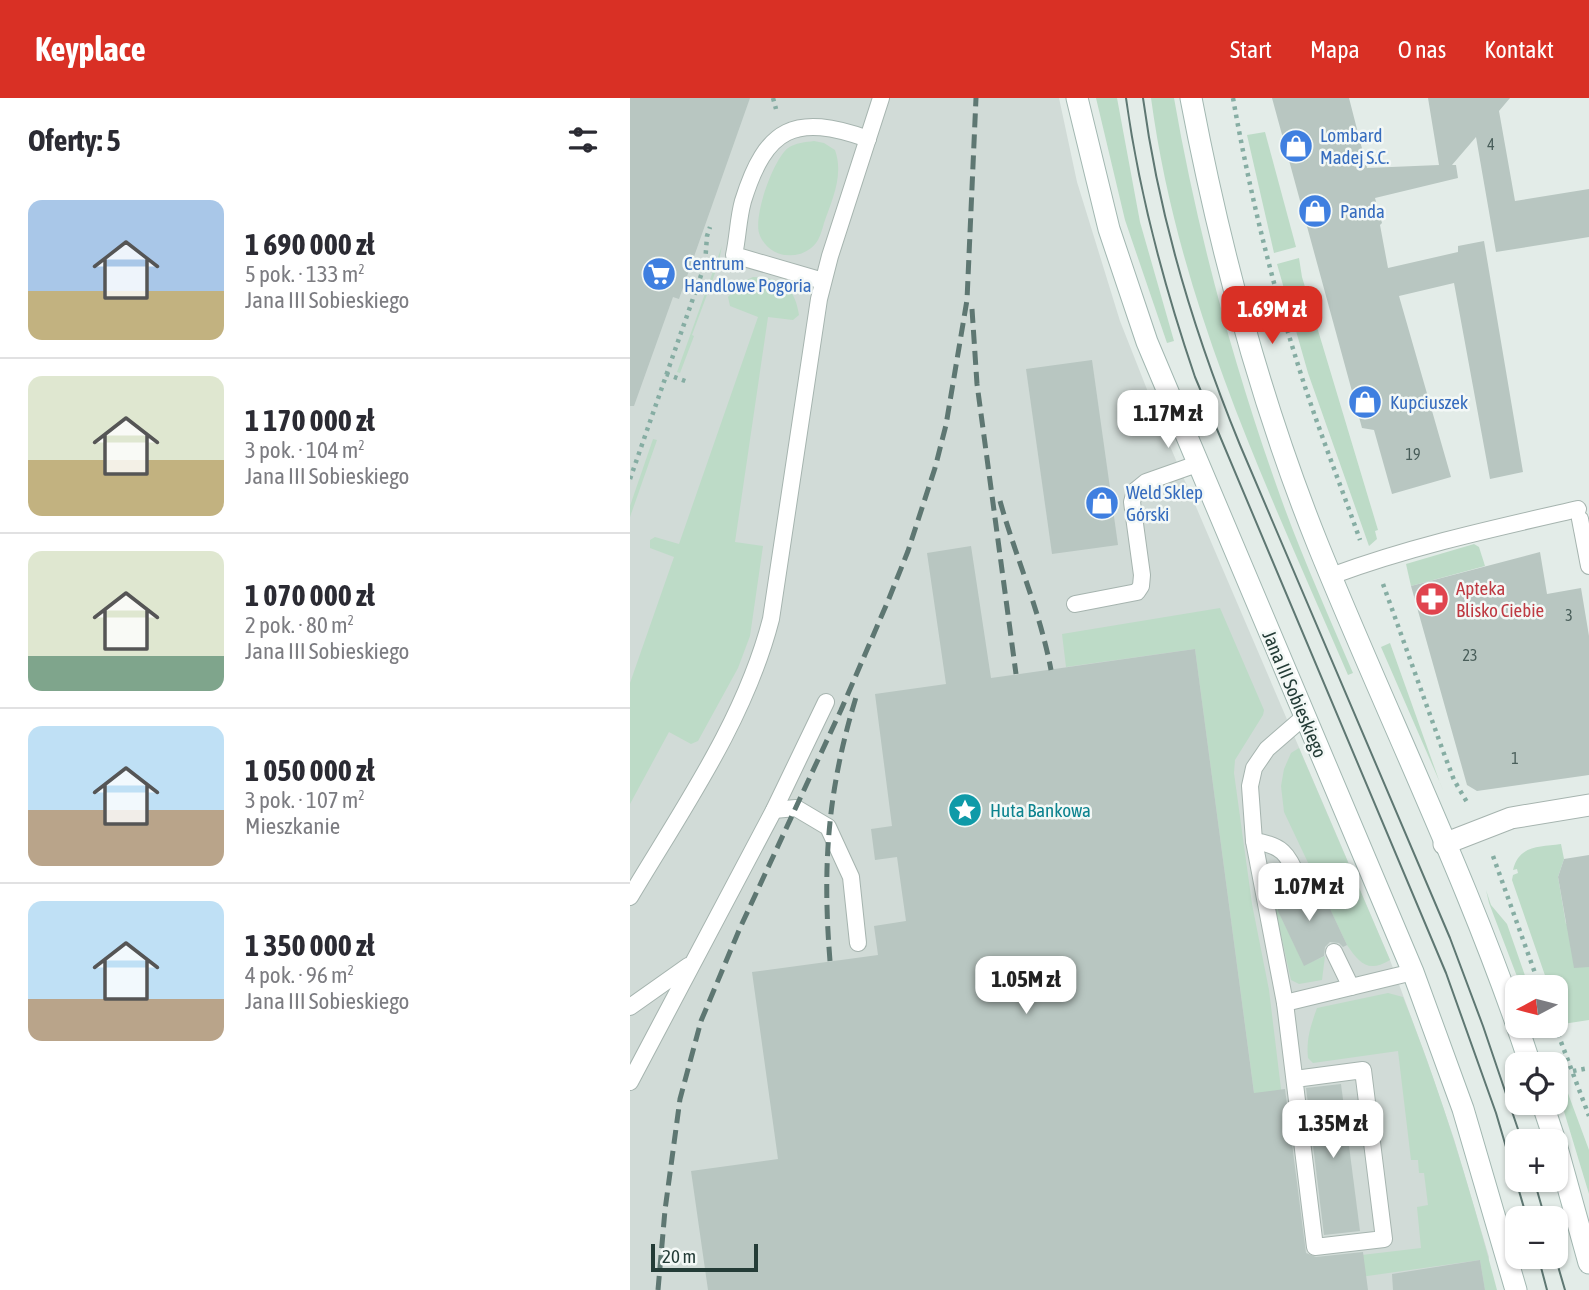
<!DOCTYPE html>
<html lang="pl">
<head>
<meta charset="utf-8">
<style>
  :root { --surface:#fff; --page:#f2f2f3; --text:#2b2b33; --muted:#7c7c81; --line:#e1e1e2; --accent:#d93025 }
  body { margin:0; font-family:"Asap Condensed",sans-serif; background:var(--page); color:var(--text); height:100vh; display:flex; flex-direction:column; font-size:26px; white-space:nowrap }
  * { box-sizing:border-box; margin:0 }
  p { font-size:23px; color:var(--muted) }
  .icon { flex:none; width:38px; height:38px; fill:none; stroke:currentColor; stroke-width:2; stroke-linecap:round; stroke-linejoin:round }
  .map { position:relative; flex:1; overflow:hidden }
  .side { display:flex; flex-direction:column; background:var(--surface); width:630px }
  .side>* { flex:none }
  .needle { width:46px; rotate:263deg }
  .buttons { position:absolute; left:875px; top:877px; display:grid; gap:14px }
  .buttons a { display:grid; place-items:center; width:63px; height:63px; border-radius:14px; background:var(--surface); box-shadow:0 2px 5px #0004; font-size:35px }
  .scale { position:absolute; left:21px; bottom:18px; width:107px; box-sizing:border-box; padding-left:7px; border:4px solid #243c37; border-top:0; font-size:19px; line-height:24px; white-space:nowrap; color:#243c37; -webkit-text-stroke:5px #f3f8f6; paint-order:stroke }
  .price { position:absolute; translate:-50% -60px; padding:0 16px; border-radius:14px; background:#fff; color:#222; font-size:23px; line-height:46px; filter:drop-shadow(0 2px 4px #0008) }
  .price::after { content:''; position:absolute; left:50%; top:42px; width:21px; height:16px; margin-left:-10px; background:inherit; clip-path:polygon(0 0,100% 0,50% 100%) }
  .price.selected { background:var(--accent); color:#fff }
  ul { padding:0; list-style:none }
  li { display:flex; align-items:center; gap:21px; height:175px; padding:0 28px }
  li+li { border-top:2px solid var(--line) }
  li span { display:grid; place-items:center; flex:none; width:196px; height:140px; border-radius:14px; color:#555 }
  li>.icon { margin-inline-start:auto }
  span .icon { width:84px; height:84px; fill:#fffc; stroke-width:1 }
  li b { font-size:30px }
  h2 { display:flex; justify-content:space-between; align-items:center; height:84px; padding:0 28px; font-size:30px }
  header { display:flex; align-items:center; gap:42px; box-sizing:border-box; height:98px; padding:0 35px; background:var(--accent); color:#fff }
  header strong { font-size:33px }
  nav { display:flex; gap:38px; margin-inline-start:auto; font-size:24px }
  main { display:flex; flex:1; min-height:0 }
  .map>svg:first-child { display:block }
  .built { fill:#d1dbd7 }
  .green { fill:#bddbc7 }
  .building { fill:#b8c6c1 }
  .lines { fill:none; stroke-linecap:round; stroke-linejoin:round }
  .lane-casing { stroke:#a6b4af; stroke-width:18 }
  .street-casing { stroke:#a6b4af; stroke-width:23 }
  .secondary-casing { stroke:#a2b7b1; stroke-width:23 }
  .path { stroke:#86ada3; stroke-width:4.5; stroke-dasharray:3.5 5; stroke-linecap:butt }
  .lane { stroke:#fff; stroke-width:16 }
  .street { stroke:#fff; stroke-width:21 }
  .secondary { stroke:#fff; stroke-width:21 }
  .tram { stroke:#5e7772; stroke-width:2 }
  .rail { stroke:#5e7772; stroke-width:5; stroke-dasharray:14 7; stroke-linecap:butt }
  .labels { text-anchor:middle; stroke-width:5; stroke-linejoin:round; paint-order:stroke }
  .number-label { font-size:16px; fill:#495e5a }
  .shop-label { font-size:19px; fill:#366cbe; stroke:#f3f8f6; text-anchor:start }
  .health-label { font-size:19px; fill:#be3a42; stroke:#f3f8f6; text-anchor:start }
  .street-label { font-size:19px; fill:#243c37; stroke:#f3f8f6 }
  .culture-label { font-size:19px; fill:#0d838f; stroke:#f3f8f6; text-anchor:start }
</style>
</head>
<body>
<header>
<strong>Keyplace</strong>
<nav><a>Start</a><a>Mapa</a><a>O nas</a><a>Kontakt</a></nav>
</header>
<main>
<section class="side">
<h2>Oferty: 5<svg class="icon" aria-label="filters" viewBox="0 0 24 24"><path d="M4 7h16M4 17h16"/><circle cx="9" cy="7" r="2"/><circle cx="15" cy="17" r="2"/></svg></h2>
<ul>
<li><span style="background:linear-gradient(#a9c7e8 65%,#c2b280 0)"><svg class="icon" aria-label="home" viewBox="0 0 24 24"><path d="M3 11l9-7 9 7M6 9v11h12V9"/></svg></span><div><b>1 690 000 zł</b><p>5 pok. · 133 m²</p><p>Jana III Sobieskiego</p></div></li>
<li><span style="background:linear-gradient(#dfe7d0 60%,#c2b280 0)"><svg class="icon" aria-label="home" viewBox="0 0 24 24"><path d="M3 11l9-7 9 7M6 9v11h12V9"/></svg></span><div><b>1 170 000 zł</b><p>3 pok. · 104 m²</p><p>Jana III Sobieskiego</p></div></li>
<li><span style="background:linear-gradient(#dfe7d0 75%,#7fa58c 0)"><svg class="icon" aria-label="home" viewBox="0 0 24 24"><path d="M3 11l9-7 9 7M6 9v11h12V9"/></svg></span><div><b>1 070 000 zł</b><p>2 pok. · 80 m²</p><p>Jana III Sobieskiego</p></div></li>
<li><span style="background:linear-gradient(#bfe0f5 60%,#b9a48a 0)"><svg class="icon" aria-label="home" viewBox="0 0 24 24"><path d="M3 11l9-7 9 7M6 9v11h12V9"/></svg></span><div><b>1 050 000 zł</b><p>3 pok. · 107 m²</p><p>Mieszkanie</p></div></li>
<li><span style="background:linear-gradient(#bfe0f5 70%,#b9a48a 0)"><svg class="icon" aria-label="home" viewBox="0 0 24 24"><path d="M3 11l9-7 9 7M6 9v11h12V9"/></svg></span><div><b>1 350 000 zł</b><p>4 pok. · 96 m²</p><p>Jana III Sobieskiego</p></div></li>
</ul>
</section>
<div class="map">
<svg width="959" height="1192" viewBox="0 0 959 1192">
  <rect width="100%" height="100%" fill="#e3ece8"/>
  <!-- built -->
  <path class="built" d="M0 0H429L447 84 490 223 531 327 760 862 797 962 824 1041 859 1159 855 1192H0Z"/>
  <!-- green -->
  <g class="green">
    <path d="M466 0H487L510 124 544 243 537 245 495 122Z"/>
    <path d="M521 0H544C567 132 602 262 647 389 669 452 697 514 723 575L718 577C636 387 549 207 521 0Z"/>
    <path d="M635 34 666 149 644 155 617 37Z"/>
    <path d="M184 43 194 45 205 52C214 77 202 102 194 125 192 132 190 140 186 145 170 165 137 160 129 135 124 116 143 62 158 50 165 45 176 44 184 43Z"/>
    <path d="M92 148 88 167 62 237 64 238 50 275 47 274Z"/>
    <path d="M669 160 672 179 748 432 745 433 747 441 739 448 678 275 647 166Z"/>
    <path d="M123 179C151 179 165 189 169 217L163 222 138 219 105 444 133 448 120 538 108 570 68 643 61 646 39 634 0 706V585L44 459 20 450V442L25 439 49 446 128 219 100 208 98 199 110 185Z"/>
    <path d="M23 341 27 342 0 419V408Z"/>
    <path d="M844 446 849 449 855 468 781 488 776 466Z"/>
    <path d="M590 510 634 612 633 617 605 662 604 675 622 806 639 892 672 1164 791 1150 787 1109 798 1107 794 1075H789L788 1062H781L768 953 683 965 678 960C676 941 681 927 687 910L758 895 773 899C811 994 841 1093 867 1192H855L850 1162 653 1190 625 1002 565 551 436 569 432 536Z"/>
    <path d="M760 545 810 685 814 694 751 549Z"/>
    <path d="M669 650 760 862C738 875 730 866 717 847L654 714 651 688 654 671 661 655Z"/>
    <path d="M931 746 934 761 928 779 936 826 959 822V922L933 926 926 906V889H919L882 782 883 777 888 775 887 771 883 772C889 747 909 749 931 746Z"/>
    <path d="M856 792 861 807 877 826 899 889H891L859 805Z"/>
    <path d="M643 802 674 867 695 858 692 882 669 886 661 882Z"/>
    <path d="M926 963 959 1052V1096L926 987V966L919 965Z"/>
  </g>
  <!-- building -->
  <g class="building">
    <path d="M0 0H120L49 201 43 199 4 308H0Z"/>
    <path d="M642 0H719L737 70 809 67 798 0H880L869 13 885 103 959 91V139L866 154 846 39 822 67H826L828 80 745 100 752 125 750 127 758 170 828 154V148L854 143 893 374 860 381 824 185 769 198 821 379 762 396 744 332 732 330Z"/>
    <path d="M462 262 488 447 422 456 396 271Z"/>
    <path d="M341 448 361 580 565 551 624 995 655 991 676 1155 686 1159 733 1154 738 1192H78L61 1073 148 1061 122 874 248 857 244 828 276 823 267 759 245 762 241 731 262 728 245 596 316 586 297 455Z"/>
    <path d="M910 454 917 496 951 490 959 538V677L847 693 837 687 781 488Z"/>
    <path d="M959 757V869L944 870 928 779 934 761Z"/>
    <path d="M686 781 717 847 713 849 709 845 700 844 695 849 694 858 674 868 648 813 646 800 663 793 667 797 676 798 681 793 682 784Z"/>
    <path d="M711 986 730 1133 694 1137 676 990Z"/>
    <path d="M850 1162 855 1192H763L762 1176Z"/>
  </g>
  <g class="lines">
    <!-- lane casing -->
    <g class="lane-casing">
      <g id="lane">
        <path d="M193 183 104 157C108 139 108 121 113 103 136 29 165 15 238 41"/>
        <path d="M950 421 959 468"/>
        <path d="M701 478C782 448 865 430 948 411"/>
        <path d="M445 506 507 494 511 488 512 477 502 404 505 393 516 384 567 366"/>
        <path d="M144 712 166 710 198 729 221 779 228 845"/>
        <path d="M624 743C658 748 658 760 672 788"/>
        <path d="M0 799C53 710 115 622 141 521L189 201 200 158 251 0"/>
        <path d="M704 854 721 889"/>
        <path d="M655 905 783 874"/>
        <path d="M0 909 58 868"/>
        <path d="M665 981 733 972 754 1141 685 1149 655 905 624 743 620 688 624 670 637 651 675 618"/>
        <path d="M0 984 144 712 196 604"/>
      </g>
    </g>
    <!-- street casing -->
    <g class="street-casing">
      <path id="street" d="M814 746 881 720 959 707"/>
    </g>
    <!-- secondary casing -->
    <g class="secondary-casing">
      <g id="secondary">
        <path d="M447 0 479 131 517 244 783 874 833 1011 886 1192"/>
        <path d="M561 0C590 152 630 303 688 447 758 620 842 789 900 966"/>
        <path d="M912 1004 925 1043"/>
        <path d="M926 1046 959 1165"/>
      </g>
    </g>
    <!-- path -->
    <g class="path">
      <path d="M143 0 146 11"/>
      <path d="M603 0C619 91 641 182 669 270 687 328 710 385 730 442"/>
      <path d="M36 276 58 284"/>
      <path d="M0 381 75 166 77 138 80 129"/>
      <path d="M753 486 813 653 824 682 838 706"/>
      <path d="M863 758 910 889"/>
      <path d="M925 928 959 1018"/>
      <path d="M943 973 959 970"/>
    </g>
    <!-- lane -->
    <use href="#lane" class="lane"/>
    <!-- street -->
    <use href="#street" class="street"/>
    <!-- secondary -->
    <use href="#secondary" class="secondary"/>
    <!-- tram -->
    <g class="tram">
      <path d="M496 0C509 95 534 188 565 279L816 875 866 1015 897 1120"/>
      <path d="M513 0C529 119 564 235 610 347L820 840 853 928 892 1043"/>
      <path d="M904 1082 915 1120"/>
      <path d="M908 1158 917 1192"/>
      <path d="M925 1158 935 1192"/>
    </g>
    <!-- rail -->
    <g class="rail">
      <path d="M342 211 347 286 386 576"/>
      <path d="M370 403C386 460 410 513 421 572"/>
      <path d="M200 863C192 765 198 690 227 596"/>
      <path d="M28 1192 35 1112 50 1001 71 923 110 830 211 612 258 503 278 453 305 370 316 327 337 202 346 0"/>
    </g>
  </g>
  <!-- icons -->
  <defs>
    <g id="shop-disc" transform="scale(1.75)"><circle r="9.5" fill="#3f7fe0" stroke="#f3f8f6"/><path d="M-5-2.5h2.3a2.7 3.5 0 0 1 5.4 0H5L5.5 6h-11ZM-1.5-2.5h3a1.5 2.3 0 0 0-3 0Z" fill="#fff"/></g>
    <g id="supermarket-disc" transform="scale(1.75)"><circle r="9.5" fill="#3f7fe0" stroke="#f3f8f6"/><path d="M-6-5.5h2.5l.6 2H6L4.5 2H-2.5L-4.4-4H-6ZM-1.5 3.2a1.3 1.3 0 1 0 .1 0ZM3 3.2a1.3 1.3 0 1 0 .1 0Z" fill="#fff"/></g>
    <g id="pharmacy-disc" transform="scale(1.75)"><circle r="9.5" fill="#e0444e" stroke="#f3f8f6"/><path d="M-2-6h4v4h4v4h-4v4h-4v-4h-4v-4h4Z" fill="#fff"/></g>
    <g id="sight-disc" transform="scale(1.75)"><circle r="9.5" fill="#0f9aa8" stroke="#f3f8f6"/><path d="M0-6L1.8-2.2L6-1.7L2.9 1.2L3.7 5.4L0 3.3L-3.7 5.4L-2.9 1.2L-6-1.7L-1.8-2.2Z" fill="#fff"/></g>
  </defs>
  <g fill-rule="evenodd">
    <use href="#shop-disc" x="666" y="48"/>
    <use href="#shop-disc" x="685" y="113"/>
    <use href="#supermarket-disc" x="29" y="176"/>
    <use href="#shop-disc" x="735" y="304"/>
    <use href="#shop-disc" x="472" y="405"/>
    <use href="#pharmacy-disc" x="802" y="501"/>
    <use href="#sight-disc" x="335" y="712"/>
  </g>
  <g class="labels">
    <!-- number labels -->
    <g class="number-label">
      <text x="861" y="52">4</text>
      <text x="783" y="362">19</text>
      <text x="939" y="523">3</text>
      <text x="840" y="563">23</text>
      <text x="885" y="666">1</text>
    </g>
    <!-- shop labels -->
    <g class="shop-label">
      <text x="690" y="44">Lombard<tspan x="690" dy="22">Madej S.C.</tspan></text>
      <text x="710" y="120">Panda</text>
      <text x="54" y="172">Centrum<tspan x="54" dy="22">Handlowe Pogoria</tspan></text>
      <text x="760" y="311">Kupciuszek</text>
      <text x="496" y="401">Weld Sklep<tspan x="496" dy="22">Górski</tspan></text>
    </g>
    <!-- health labels -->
    <g class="health-label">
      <text x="826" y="497">Apteka<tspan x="826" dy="22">Blisko Ciebie</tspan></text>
    </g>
    <!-- street labels -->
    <g class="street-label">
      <text transform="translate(665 596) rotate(67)" y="7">Jana III Sobieskiego</text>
    </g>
    <!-- culture labels -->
    <g class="culture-label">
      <text x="360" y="719">Huta Bankowa</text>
    </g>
  </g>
</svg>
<div class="buttons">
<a><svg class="needle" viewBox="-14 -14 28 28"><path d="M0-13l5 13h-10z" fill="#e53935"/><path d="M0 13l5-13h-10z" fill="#7c7c81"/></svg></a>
<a><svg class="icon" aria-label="locate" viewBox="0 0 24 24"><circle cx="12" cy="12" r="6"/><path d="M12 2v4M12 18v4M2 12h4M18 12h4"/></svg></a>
<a>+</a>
<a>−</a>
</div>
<div class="scale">20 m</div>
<b class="price selected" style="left:642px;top:248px">1.69M zł</b>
<b class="price" style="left:538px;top:352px">1.17M zł</b>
<b class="price" style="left:679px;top:825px">1.07M zł</b>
<b class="price" style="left:396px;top:918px">1.05M zł</b>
<b class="price" style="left:703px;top:1062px">1.35M zł</b>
</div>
</main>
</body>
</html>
